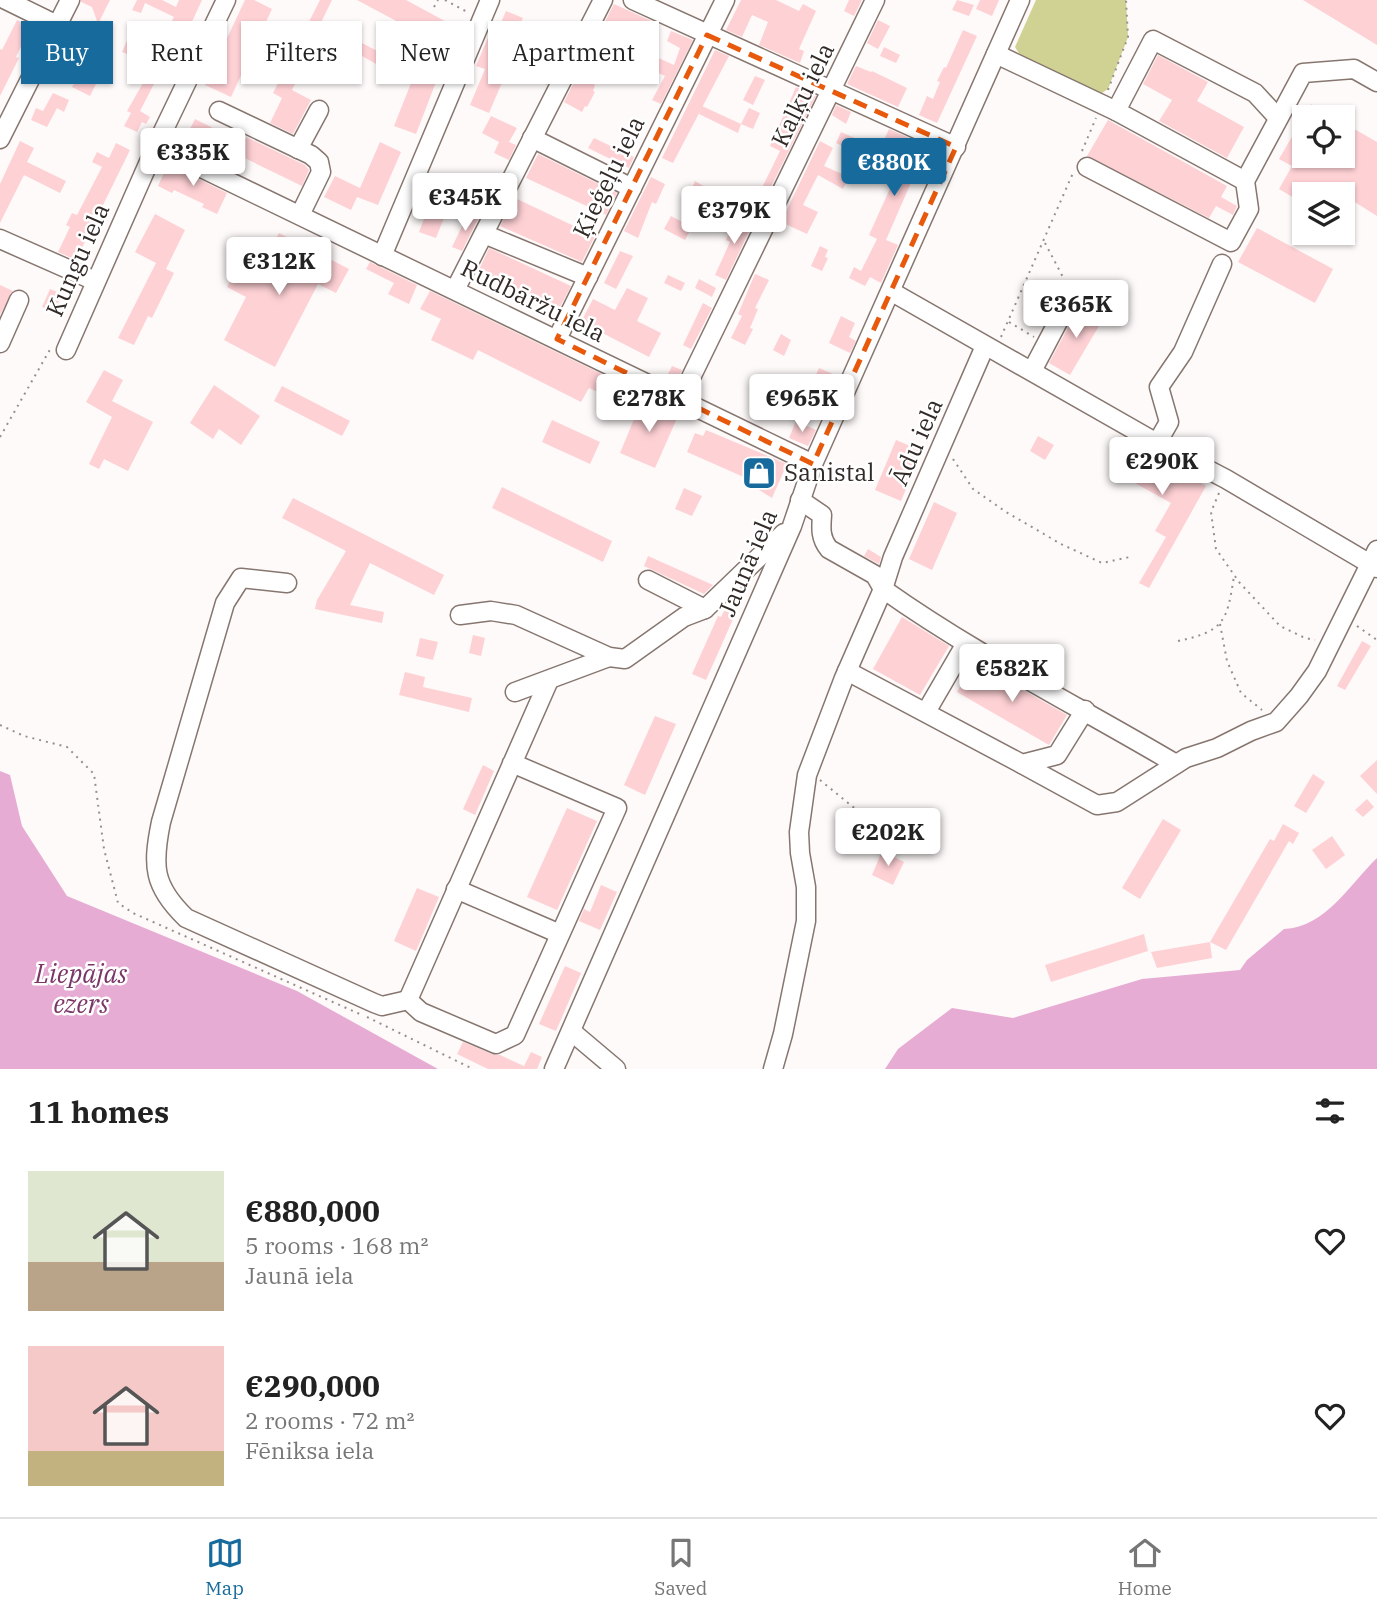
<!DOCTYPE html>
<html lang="en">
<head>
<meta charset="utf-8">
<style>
  :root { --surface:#fff; --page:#f2f2f2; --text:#222; --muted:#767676; --line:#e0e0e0; --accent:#176a9c }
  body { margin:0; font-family:"IBM Plex Serif",serif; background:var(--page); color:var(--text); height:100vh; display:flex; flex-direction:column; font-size:26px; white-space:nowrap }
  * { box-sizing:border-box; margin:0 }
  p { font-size:23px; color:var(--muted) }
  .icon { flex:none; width:38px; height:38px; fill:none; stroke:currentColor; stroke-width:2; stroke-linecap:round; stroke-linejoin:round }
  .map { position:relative; height:1069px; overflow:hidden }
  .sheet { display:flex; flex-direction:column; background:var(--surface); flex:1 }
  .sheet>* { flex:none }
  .hud { position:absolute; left:21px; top:21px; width:700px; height:63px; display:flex; gap:14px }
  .fabs { position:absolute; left:1292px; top:105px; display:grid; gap:14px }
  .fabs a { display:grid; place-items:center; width:63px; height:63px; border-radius:0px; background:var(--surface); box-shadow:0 2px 5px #0004; font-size:35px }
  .price { position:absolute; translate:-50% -60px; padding:0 16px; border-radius:7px; background:#fff; color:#222; font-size:23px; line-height:46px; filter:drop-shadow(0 2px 4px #0008) }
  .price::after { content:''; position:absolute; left:50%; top:42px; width:21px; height:16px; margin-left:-10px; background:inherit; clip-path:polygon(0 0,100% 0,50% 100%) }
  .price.selected { background:var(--accent); color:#fff }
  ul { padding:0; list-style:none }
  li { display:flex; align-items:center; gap:21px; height:175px; padding:0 28px }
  li span { display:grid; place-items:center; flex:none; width:196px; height:140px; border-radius:0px; color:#555 }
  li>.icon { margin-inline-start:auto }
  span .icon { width:84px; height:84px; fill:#fffc; stroke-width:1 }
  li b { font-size:30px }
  h2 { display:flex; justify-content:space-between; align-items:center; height:84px; padding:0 28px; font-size:30px }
  .pill { padding:0 24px; border-radius:0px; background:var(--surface); box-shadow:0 2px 5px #0004; font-size:24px; line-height:63px }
  .pill.selected { background:var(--accent); color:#fff }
  .menu { display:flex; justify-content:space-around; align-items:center; height:98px; border-top:2px solid var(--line); background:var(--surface); font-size:19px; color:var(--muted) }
  .menu a { display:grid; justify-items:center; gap:4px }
  .menu .selected { color:var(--accent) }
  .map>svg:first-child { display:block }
  .green { fill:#cfd293 }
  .water { fill:#e7acd3 }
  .building { fill:#fed1d5 }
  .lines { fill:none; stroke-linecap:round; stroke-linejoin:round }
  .minor-casing { stroke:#86766f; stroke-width:21 }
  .path { stroke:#95908e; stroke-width:2; stroke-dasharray:2 5; stroke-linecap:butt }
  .minor { stroke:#fff; stroke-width:18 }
  .marked { fill:none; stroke:#e8590c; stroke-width:5; stroke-dasharray:14 9; stroke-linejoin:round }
  .labels { text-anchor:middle; stroke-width:5; stroke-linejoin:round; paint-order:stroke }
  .street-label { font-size:24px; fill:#312a27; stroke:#fff }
  .poi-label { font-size:24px; fill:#312a27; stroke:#fff; text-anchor:start }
  .water-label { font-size:26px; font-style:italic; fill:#7b3668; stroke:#fff }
</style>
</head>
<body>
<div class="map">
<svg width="1377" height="1069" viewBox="0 0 1377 1069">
  <rect width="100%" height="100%" fill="#fefaf9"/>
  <!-- green -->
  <path class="green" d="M1036 0H1126L1128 37 1108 89 1102 93 1021 57 1015 47Z"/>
  <!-- water -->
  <g class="water">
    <path d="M0 771 10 775 22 826 67 896 297 991 438 1069H0Z"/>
    <path d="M1377 858V1069H885L898 1049 952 1008 1013 1018 1142 979 1240 970 1247 960 1284 929C1326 927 1350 884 1377 858Z"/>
  </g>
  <!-- building -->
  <g class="building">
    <path d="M81 0H110L98 24 92 7 81 2Z"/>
    <path d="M137 0H162L176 7 179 0H202L179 50 172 47 165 63 170 66 162 83 156 80 140 111 150 117 146 124 142 122 137 132 124 126 131 113 127 111 151 69 146 67 148 63 122 52 129 36 158 48 174 17 145 3 141 13 132 10Z"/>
    <path d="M245 0H254L272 9 231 97 205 85Z"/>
    <path d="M320 0H332L311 43 314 44 292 90 311 100 293 134 270 123 282 98 273 93Z"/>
    <path d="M357 0H406L454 26 443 46Z"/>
    <path d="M741 0H776L799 11 803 4 816 11 799 49 804 51 800 63 759 45 768 22 752 15 742 37 726 30Z"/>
    <path d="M849 0H862L854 16 844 11Z"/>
    <path d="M957 0 974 5 969 16 952 10Z"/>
    <path d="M980 0H999L992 16 976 9Z"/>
    <path d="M1303 0H1377V45Z"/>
    <path d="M614 4 656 23 643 51 674 65 680 48 667 41 671 31 693 40 661 104 652 100 665 76 634 62 637 57 596 39Z"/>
    <path d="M506 11 523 18 513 41 536 52 529 64 520 59 509 81 504 78 489 113 470 105 485 69 476 66 489 35 495 37Z"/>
    <path d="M17 20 28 25 26 28 29 30 16 57 19 58 0 96V49L2 50Z"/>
    <path d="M878 20 890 26 878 49 867 43Z"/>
    <path d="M78 28 92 35 82 56 67 49Z"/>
    <path d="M963 30 977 36 937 123 919 115 927 96 933 99 940 82 937 81 944 67 946 68Z"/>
    <path d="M558 34 570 40 563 53 551 46Z"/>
    <path d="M358 41 391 58 385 69 353 51Z"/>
    <path d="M884 47 900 55 896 63 880 56Z"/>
    <path d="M715 50 729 56 673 163 662 158Z"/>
    <path d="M1158 55 1208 82 1197 101 1244 127 1227 158 1159 121 1172 100 1143 84Z"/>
    <path d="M86 63 102 72 90 96 72 87Z"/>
    <path d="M542 63 555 70 547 85 534 79Z"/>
    <path d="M856 66 871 72 872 71 907 88 898 107 847 84Z"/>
    <path d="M415 73 436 82 416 134 394 126Z"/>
    <path d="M577 76 595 85 593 91 595 92 587 107 585 106 582 112 564 102Z"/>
    <path d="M755 76 765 80 753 105 743 100Z"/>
    <path d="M796 87 816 96 761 207 754 204 780 151 770 146Z"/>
    <path d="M53 93 69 100 64 112 57 108 47 127 31 120 36 108 43 111Z"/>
    <path d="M1311 104 1334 117H1304V156H1342V122L1377 142V216L1342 194H1304V204L1279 189 1292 166 1279 159Z"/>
    <path d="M836 105 851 112 846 124 832 115Z"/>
    <path d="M702 106 741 124 738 133 699 114Z"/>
    <path d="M749 108 760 113 753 129 741 124Z"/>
    <path d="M491 116 517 128 509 142 516 145 509 160 494 153 499 142 482 133Z"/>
    <path d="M195 119 243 143 246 137 305 165 309 170 302 186 189 131Z"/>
    <path d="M1108 120 1227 186 1221 197 1237 206 1233 215 1216 206 1209 218 1087 156Z"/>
    <path d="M889 129 940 152 926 183 913 178 886 240 898 245 881 283 870 277 865 286 849 278 854 267 861 271 877 239 869 235 898 171 871 159 876 147 880 149Z"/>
    <path d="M841 132 857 139 852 151 836 143Z"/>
    <path d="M594 138 634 157 629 168 588 148Z"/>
    <path d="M20 141 34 148 27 162 66 181 60 193 24 175 0 223V184Z"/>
    <path d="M820 141 833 148 824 166 849 177 843 189 818 175 803 205 818 212 807 234 781 222Z"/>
    <path d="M380 142 401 152 378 205 357 197 351 210 324 197 335 176 360 188Z"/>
    <path d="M116 143 130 150 76 260 58 252 70 227 66 225 72 213 77 215 102 167 92 162 97 152 109 158Z"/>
    <path d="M538 154 617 193 606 215 526 178Z"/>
    <path d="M168 164 227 193 217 214 202 207 204 204 174 190 172 193 158 186Z"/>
    <path d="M651 177 665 184 656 204 652 202 638 238 624 231Z"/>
    <path d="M477 181 494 189 487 203 470 195Z"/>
    <path d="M695 181 707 188 702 199 690 193Z"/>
    <path d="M515 198 595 236 582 262 500 226Z"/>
    <path d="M427 211 444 218 436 238 419 232Z"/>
    <path d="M155 214 185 230 166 269 174 273 152 318 148 316 134 345 118 338 156 263 135 252Z"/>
    <path d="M468 214 478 219 462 251 452 247Z"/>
    <path d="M737 215 753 223 726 280 715 275 730 242 726 240Z"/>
    <path d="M671 216 692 227 685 240 664 229Z"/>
    <path d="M1257 228 1333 269 1315 303 1238 262Z"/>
    <path d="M279 233 349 269 336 293 318 284 275 367 224 340 246 297 227 287 235 271 254 281Z"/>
    <path d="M820 246 828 250 825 257 828 258 822 271 811 266Z"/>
    <path d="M489 248 571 286 558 311 478 272Z"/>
    <path d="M620 251 633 256 616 289 604 283Z"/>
    <path d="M370 262 417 285 409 304 388 294 394 283 366 269Z"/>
    <path d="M755 274 769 280 755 308 758 309 750 328 753 329 745 345 731 338 742 316 738 314Z"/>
    <path d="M668 275 685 283 681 291 664 283Z"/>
    <path d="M699 279 716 288 712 297 695 288Z"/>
    <path d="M0 285 13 291 0 315Z"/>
    <path d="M627 288 648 298 637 321 661 333 649 357 581 322 593 299 615 310Z"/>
    <path d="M50 289 62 294 54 312 42 307Z"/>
    <path d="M430 291 610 378 602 394 589 388 581 402 478 350 473 360 431 340 441 319 420 309Z"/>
    <path d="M703 303 712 308 691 349 683 345Z"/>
    <path d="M1080 305 1103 319 1070 375 1049 363Z"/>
    <path d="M841 316 855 323 849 337 856 341 850 353 829 343Z"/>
    <path d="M781 334 791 340 784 356 773 350Z"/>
    <path d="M672 366 682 370 675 385 665 380Z"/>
    <path d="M819 368 833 374 826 390 812 383Z"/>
    <path d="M104 370 123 380 112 401 153 422 128 471 104 459 99 469 89 464 112 417 86 402Z"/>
    <path d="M793 382 806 387 796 410 782 404Z"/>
    <path d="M214 385 260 416 241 445 219 429 213 439 190 423Z"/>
    <path d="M282 386 350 421 342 436 274 401Z"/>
    <path d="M642 400 678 416 655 468 620 453Z"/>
    <path d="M552 420 600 442 590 464 542 442Z"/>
    <path d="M796 421 816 430 808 446 789 438Z"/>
    <path d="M706 430 787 464 772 498 754 487 755 482 687 452 695 433 703 436Z"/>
    <path d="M1038 436 1054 445 1045 460 1030 451Z"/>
    <path d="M896 440 922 451 901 501 875 490Z"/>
    <path d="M1132 442 1177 466 1176 469 1206 486 1149 588 1139 583 1166 537 1155 531 1171 503 1115 472Z"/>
    <path d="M502 487 612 541 603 562 492 508Z"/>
    <path d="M684 488 702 496 692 516 675 509Z"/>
    <path d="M293 498 444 575 434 595 370 563 350 605 384 612 382 623 315 609 317 600 346 551 282 518Z"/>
    <path d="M934 502 957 513 932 570 909 559Z"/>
    <path d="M868 549 881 557 879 564 864 556Z"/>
    <path d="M648 556 713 585 704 594 644 566Z"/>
    <path d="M727 605 737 610 706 680 692 674 718 616 721 617Z"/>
    <path d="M902 617 949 646 920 695 873 669Z"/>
    <path d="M473 635 485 638 481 656 469 653Z"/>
    <path d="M420 638 438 642 433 660 416 656Z"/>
    <path d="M1362 641 1371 646 1345 690 1337 686Z"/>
    <path d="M974 662 1067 715 1049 745 957 692Z"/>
    <path d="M405 672 425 677 423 687 472 698 469 712 399 695Z"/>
    <path d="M655 716 676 724 645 795 624 785Z"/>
    <path d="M1377 760V794L1360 776Z"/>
    <path d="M483 765 494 771 475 815 463 809Z"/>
    <path d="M1313 774 1325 782 1306 813 1294 806Z"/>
    <path d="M1367 799 1374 807 1363 817 1355 810Z"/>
    <path d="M567 808 597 821 557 910 527 897Z"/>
    <path d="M1163 819 1181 830 1140 899 1122 888Z"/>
    <path d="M1283 824 1299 833 1293 844 1289 841 1226 950 1210 942 1270 839 1274 841Z"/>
    <path d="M1332 836 1345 855 1326 869 1312 850Z"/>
    <path d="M882 851 904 862 893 885 872 875Z"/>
    <path d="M601 885 617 892 600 930 579 921 584 909 590 912Z"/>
    <path d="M417 888 439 897 416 951 394 941Z"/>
    <path d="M1144 934 1148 951 1051 982 1045 965Z"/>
    <path d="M1210 942 1212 958 1157 968 1151 952Z"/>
    <path d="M565 966 581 973 556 1031 539 1024Z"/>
    <path d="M463 1042 492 1054 500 1055 524 1066 531 1052 542 1057 537 1069H488L457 1054Z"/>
  </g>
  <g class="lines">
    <!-- minor casing -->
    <g class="minor-casing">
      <g id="minor">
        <path d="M6 0 57 25"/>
        <path d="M633 0 956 147"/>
        <path d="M996 54 1116 111"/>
        <path d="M219 111 311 155 319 162 321 172 300 215"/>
        <path d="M532 138 632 188"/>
        <path d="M0 139 70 0"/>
        <path d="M156 146 813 464"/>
        <path d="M298 149 319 110"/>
        <path d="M1087 167 1231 242 1249 209 1245 181 1303 73 1354 69 1377 82"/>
        <path d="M1245 181 1116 111 1153 40 1255 93 1278 118"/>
        <path d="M484 234 588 277"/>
        <path d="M0 239 95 281"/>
        <path d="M382 256 490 0"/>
        <path d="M455 290 603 0"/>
        <path d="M892 292 1157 443 1226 479 1377 568"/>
        <path d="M557 339 725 0"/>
        <path d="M0 343 19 300"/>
        <path d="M66 350 156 146 226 0"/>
        <path d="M1032 371 1072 295"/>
        <path d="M680 400 875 0"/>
        <path d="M1157 443 1169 422 1159 387 1183 352 1222 264"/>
        <path d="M800 500 822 515C821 528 820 538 829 549L875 575 883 589C976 655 1078 706 1176 764"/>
        <path d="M648 580 705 609"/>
        <path d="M287 583 241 578 225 603 161 822C152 866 153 886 186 918L374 1003 382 1006 408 1000"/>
        <path d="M460 615 491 611 516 615 609 657 625 659 684 617 705 609 784 533"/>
        <path d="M847 671 1022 764 1057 755 1085 710"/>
        <path d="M515 692 609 657"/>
        <path d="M926 712 965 645"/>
        <path d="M512 763 617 808 515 1035 496 1044 421 1012 408 1000 549 680"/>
        <path d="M1022 764 1097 805 1117 802 1186 758 1217 748 1251 731 1276 722 1299 696 1317 671 1377 550"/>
        <path d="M456 889 560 934"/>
        <path d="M571 1031 616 1069"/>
        <path d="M554 1069 792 526 813 464 1020 0"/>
        <path d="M773 1069 783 1034 806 921V887L800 853 799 832 807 775 844 678 883 589 893 557 985 346"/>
      </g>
    </g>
    <!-- path -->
    <g class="path">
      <path d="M445 0 469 13"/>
      <path d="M434 7 438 0"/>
      <path d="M420 49 425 40"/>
      <path d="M1108 90 1128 37 1126 0"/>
      <path d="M1082 151 1096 118"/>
      <path d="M1045 243 1065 281"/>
      <path d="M1009 322 1034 337"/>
      <path d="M1001 337 1073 173"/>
      <path d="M0 437 52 346"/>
      <path d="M953 459 973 489 1006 512 1061 544 1102 563 1130 557"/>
      <path d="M1219 493 1211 512 1216 549 1239 582 1280 626 1305 638 1315 640"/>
      <path d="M1220 624 1227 661 1241 693 1262 710"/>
      <path d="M1357 626 1377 640"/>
      <path d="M1178 641C1225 631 1227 621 1234 576"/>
      <path d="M0 725 24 736 67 747 94 774 104 849 118 903 133 913 362 1015"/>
      <path d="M820 780 880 829"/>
      <path d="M367 1017 473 1069"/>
    </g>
    <!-- minor -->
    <use href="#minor" class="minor"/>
  </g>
  <!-- marked area -->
  <path class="marked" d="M707 35 956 147 813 464 557 339Z"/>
  <!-- icons -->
  <defs>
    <g id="shop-square" transform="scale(1.75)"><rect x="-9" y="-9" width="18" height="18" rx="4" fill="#176a9c" stroke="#fff"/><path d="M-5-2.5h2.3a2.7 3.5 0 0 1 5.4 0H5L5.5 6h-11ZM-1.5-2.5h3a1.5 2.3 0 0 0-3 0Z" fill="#fff"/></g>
  </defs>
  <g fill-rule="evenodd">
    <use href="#shop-square" x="759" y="473"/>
  </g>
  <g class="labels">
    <!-- street labels -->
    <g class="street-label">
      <text transform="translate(803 95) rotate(-64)" y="8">Kaļķu iela</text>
      <text transform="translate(609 177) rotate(-64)" y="8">Ķieģeļu iela</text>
      <text transform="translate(78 260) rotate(-66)" y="8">Kungu iela</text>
      <text transform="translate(533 301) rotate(26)" y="8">Rudbāržu iela</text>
      <text transform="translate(917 442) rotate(-66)" y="8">Ādu iela</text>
      <text transform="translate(748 563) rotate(-67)" y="8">Jaunā iela</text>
    </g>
    <!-- poi labels -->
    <g class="poi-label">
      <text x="784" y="481">Sanistal</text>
    </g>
    <!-- water labels -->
    <g class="water-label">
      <text x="81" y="983">Liepājas<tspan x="81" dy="30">ezers</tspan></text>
    </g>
  </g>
</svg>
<div class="fabs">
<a><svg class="icon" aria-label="locate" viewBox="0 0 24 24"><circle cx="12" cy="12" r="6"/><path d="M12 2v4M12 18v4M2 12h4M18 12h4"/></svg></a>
<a><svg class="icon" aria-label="layers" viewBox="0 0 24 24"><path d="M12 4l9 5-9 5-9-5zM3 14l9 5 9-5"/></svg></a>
</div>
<b class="price" style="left:193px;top:188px">€335K</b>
<b class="price selected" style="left:894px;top:198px">€880K</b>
<b class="price" style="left:465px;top:233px">€345K</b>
<b class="price" style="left:734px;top:246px">€379K</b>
<b class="price" style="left:279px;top:297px">€312K</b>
<b class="price" style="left:1076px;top:340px">€365K</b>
<b class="price" style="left:649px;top:434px">€278K</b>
<b class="price" style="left:802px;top:434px">€965K</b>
<b class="price" style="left:1162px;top:497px">€290K</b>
<b class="price" style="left:1012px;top:704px">€582K</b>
<b class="price" style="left:888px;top:868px">€202K</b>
<div class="hud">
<a class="pill selected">Buy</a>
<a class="pill">Rent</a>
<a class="pill">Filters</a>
<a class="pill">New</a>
<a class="pill">Apartment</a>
</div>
</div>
<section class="sheet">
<h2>11 homes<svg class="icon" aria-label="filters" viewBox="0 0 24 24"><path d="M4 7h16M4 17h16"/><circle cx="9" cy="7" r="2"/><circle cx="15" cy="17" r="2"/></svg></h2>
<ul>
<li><span style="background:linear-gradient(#dfe7d0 65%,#b9a48a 0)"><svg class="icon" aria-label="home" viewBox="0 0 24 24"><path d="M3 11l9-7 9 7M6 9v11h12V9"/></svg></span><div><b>€880,000</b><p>5 rooms · 168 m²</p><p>Jaunā iela</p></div><svg class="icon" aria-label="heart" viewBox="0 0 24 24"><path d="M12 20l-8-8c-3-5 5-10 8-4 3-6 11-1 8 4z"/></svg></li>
<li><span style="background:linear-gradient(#f6c9c9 75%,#c2b280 0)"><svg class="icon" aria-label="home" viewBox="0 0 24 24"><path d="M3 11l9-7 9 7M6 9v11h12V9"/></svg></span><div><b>€290,000</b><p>2 rooms · 72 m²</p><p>Fēniksa iela</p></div><svg class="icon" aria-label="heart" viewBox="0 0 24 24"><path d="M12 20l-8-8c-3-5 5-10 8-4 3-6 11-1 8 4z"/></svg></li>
</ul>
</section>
<nav class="menu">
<a class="selected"><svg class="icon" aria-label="map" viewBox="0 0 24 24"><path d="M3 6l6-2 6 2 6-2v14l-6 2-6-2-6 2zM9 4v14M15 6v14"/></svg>Map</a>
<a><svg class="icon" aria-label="saved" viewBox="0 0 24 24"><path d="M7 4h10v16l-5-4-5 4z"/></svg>Saved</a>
<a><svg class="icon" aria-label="home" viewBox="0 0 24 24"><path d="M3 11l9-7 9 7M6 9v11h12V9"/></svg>Home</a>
</nav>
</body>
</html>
